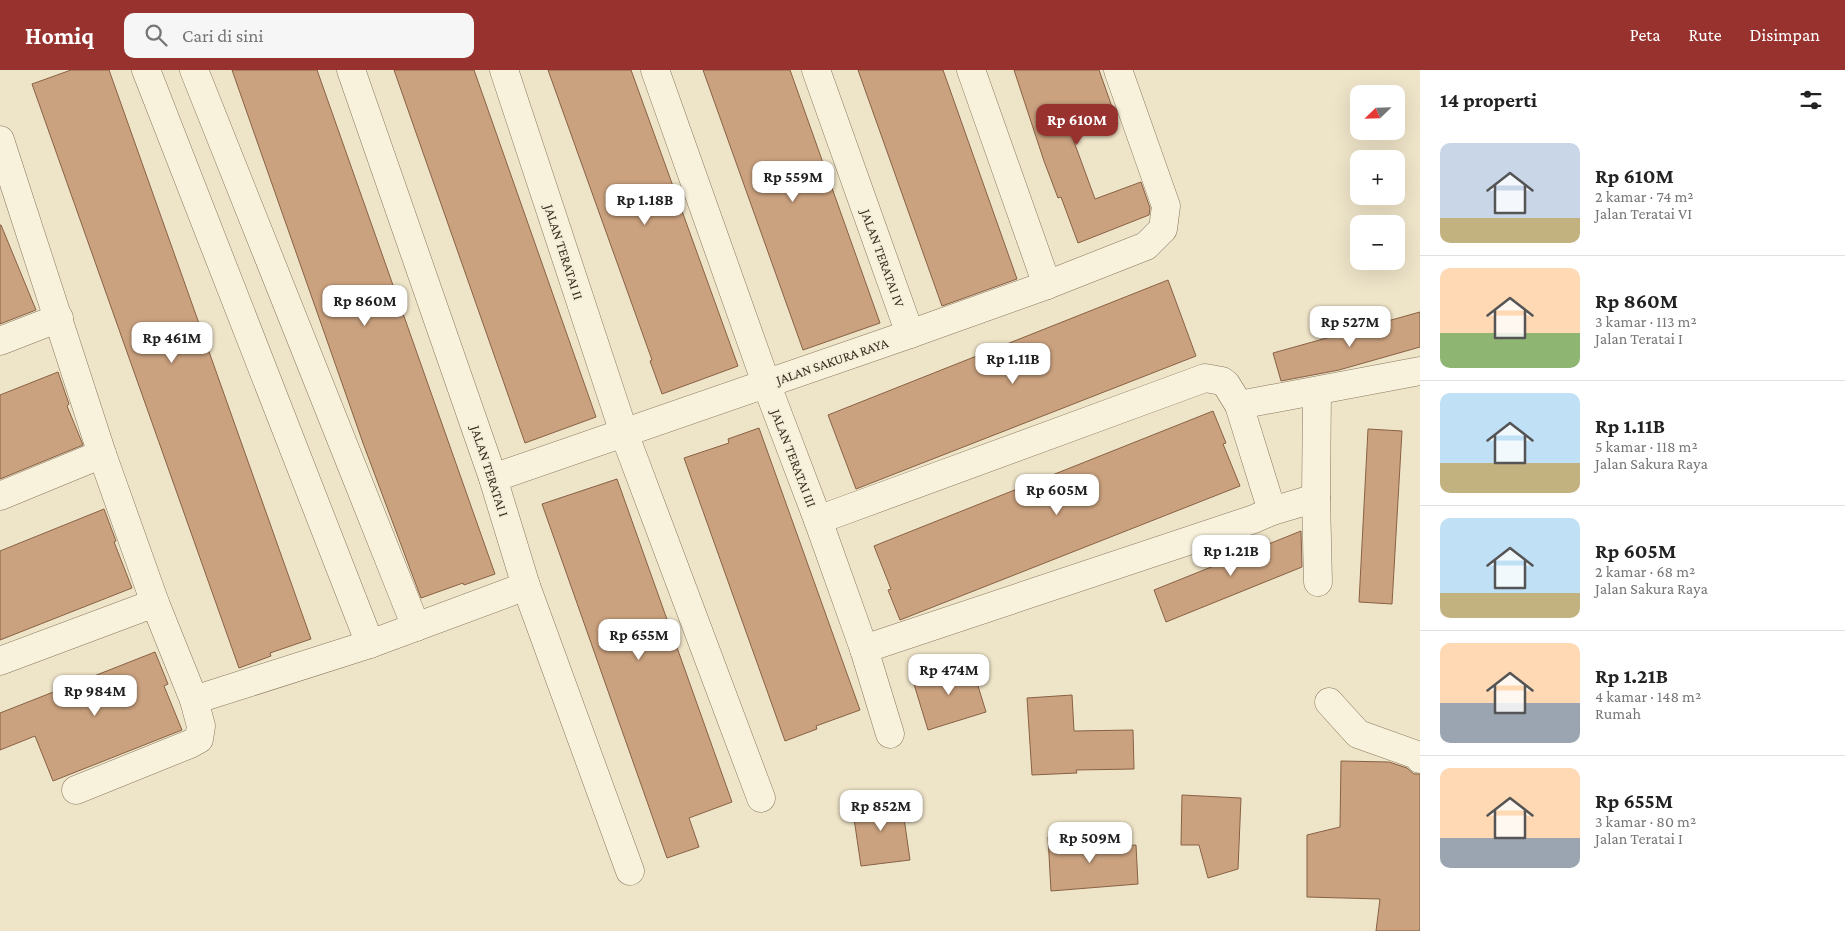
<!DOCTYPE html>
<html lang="id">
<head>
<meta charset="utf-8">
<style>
  :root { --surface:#fff; --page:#f6f6f6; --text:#222; --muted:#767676; --line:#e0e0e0; --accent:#97322f }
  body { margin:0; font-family:"Crimson Pro",serif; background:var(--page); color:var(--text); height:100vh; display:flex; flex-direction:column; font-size:19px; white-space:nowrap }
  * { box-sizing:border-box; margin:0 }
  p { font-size:16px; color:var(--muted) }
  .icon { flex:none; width:28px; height:28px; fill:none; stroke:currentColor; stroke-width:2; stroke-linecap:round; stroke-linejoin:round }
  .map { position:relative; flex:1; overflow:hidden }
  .drawer { display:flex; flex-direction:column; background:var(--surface); width:425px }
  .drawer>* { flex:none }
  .needle { width:32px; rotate:247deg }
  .controls { position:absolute; left:1350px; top:15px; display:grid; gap:10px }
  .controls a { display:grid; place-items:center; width:55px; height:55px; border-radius:10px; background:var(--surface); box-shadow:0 5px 20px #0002; font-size:25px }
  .price { position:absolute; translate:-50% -42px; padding:0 11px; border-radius:10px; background:#fff; color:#222; font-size:16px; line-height:32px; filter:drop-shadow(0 1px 2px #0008) }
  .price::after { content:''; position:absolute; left:50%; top:30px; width:15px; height:11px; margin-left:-8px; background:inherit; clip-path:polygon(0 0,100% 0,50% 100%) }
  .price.on { background:var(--accent); color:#fff }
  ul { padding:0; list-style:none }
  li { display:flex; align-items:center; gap:15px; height:125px; padding:0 20px }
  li+li { border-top:1px solid var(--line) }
  li span { display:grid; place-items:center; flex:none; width:140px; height:100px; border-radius:10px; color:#555 }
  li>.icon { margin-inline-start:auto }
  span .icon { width:60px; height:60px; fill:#fffc; stroke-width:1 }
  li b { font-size:21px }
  h2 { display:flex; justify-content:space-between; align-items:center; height:60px; padding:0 20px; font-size:21px }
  header { display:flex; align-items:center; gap:30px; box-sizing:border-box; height:70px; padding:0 25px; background:var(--accent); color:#fff }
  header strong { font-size:24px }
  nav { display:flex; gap:28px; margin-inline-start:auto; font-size:18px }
  .search { width:350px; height:45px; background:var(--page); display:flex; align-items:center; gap:12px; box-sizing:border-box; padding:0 18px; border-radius:10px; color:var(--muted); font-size:19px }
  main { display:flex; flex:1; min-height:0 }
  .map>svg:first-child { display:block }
  .building { fill:#cba27f; stroke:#886144 }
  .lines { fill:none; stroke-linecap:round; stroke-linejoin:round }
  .minor-casing { stroke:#89775e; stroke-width:29 }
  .minor { stroke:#f8f1dc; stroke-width:28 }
  .labels { text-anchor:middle; stroke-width:4; stroke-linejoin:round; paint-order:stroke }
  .street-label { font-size:14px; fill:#3a2e21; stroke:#f5eed8 }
</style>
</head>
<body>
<header>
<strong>Homiq</strong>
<div class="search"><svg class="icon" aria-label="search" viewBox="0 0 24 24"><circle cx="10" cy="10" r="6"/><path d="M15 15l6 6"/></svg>Cari di sini</div>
<nav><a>Peta</a><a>Rute</a><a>Disimpan</a></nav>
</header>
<main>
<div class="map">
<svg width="1420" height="861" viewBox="0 0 1420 861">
  <rect width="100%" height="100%" fill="#eee4c8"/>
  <!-- building -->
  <g class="building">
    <path d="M71 0H109L311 569 270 583 271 586 239 598 32 14Z"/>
    <path d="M232 0H317L495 504 464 515 463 513 421 528 363 373Z"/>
    <path d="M394 0H474L596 347 525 373Z"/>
    <path d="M548 0H631L738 296 662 324 650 291 652 290Z"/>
    <path d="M703 0H790L880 253 803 280Z"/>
    <path d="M858 0H943L1017 209 942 236Z"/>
    <path d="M1014 0H1099L1118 54 1073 69 1095 129 1141 112 1150 138 1149 145 1078 173 1061 127 1058 128 1044 91Z"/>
    <path d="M0 155H1L36 240 0 254Z"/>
    <path d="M1168 210 1196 286 856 419 828 345Z"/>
    <path d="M1420 242V277L1339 300 1281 311 1273 283Z"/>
    <path d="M58 302 69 334 67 336 83 375 0 409V325Z"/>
    <path d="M1213 341 1226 373 1223 374 1240 416 900 550 888 520 891 519 874 476Z"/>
    <path d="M759 358 860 640 816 656 817 659 785 671 684 388 729 373 728 369Z"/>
    <path d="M1368 359 1402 361 1392 534 1359 532Z"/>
    <path d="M617 409 732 732 689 748 699 777 667 788 542 434Z"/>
    <path d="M104 439 116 471 114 472 132 518 0 570V481Z"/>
    <path d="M1301 461 1302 497 1166 552 1154 520Z"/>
    <path d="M155 582 168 614 164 616 182 660 53 711 35 666 0 680V643Z"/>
    <path d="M971 593 986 642 928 660 913 611Z"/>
    <path d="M1072 625 1074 661 1133 660 1134 699 1076 700 1077 703 1032 705 1027 628Z"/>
    <path d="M1341 691 1389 692 1407 698 1414 704H1420V861H1376L1380 829 1307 827V765L1340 757Z"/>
    <path d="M1182 725 1241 728 1238 799 1208 808 1199 775H1181Z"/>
    <path d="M901 727 910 790 861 796 852 735Z"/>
    <path d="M1100 765V777L1136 775 1138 814 1051 821 1048 767Z"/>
  </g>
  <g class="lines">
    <!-- minor casing -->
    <g class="minor-casing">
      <g id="minor">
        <path d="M146 0 370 574"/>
        <path d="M194 0 416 557"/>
        <path d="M351 0 493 408 526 516 630 801"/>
        <path d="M504 0 624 363 761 728"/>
        <path d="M655 0 766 313 818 450 864 579 890 664"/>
        <path d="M816 0 910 264"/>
        <path d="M971 0 1047 215"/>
        <path d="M0 70 102 384 155 533 194 630 201 656 199 669 190 674 76 720"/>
        <path d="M0 271 59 248"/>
        <path d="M1317 321 1316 428 1318 512"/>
        <path d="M1239 335 1420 301"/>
        <path d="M493 408 910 264 1047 215 1146 176 1163 159 1166 136 1118 0"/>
        <path d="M0 426 102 384"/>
        <path d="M1272 441 1316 428"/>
        <path d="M818 450 1205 308 1222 311 1226 314 1239 335 1272 441 1254 449 864 579"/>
        <path d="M0 591 155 533"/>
        <path d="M194 630 370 574 526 516"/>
        <path d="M1329 632 1358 664 1417 685 1420 689"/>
      </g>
    </g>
    <!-- minor -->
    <use href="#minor" class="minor"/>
  </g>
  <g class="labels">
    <!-- street labels -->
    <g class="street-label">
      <text transform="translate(564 182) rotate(72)" y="5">JALAN TERATAI II</text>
      <text transform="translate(883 188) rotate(70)" y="5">JALAN TERATAI IV</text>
      <text transform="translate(832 291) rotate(-19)" y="5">JALAN SAKURA RAYA</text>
      <text transform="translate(794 388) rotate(69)" y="5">JALAN TERATAI III</text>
      <text transform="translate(490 401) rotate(72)" y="5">JALAN TERATAI I</text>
    </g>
  </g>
</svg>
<div class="controls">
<a><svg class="needle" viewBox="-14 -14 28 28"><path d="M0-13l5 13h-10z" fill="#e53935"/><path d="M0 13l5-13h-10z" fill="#767676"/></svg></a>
<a>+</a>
<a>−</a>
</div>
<b class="price on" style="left:1077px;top:76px">Rp 610M</b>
<b class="price" style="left:793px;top:133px">Rp 559M</b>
<b class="price" style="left:645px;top:156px">Rp 1.18B</b>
<b class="price" style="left:365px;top:257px">Rp 860M</b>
<b class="price" style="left:1350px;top:278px">Rp 527M</b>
<b class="price" style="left:172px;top:294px">Rp 461M</b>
<b class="price" style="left:1013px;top:315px">Rp 1.11B</b>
<b class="price" style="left:1057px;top:446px">Rp 605M</b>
<b class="price" style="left:1231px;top:507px">Rp 1.21B</b>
<b class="price" style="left:639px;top:591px">Rp 655M</b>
<b class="price" style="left:949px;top:626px">Rp 474M</b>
<b class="price" style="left:95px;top:647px">Rp 984M</b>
<b class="price" style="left:881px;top:762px">Rp 852M</b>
<b class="price" style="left:1090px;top:794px">Rp 509M</b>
</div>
<section class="drawer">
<h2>14 properti<svg class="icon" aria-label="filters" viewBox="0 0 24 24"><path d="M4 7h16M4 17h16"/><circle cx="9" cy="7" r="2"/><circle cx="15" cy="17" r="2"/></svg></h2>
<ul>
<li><span style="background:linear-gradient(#c9d6e8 75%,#c2b280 0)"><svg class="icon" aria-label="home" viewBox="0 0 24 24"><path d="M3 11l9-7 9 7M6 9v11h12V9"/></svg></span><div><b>Rp 610M</b><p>2 kamar · 74 m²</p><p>Jalan Teratai VI</p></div></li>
<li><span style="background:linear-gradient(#ffd9b3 65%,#8fb573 0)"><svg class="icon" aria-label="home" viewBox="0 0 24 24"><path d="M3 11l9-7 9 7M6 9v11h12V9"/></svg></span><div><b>Rp 860M</b><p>3 kamar · 113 m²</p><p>Jalan Teratai I</p></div></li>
<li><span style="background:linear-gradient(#bfe0f5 70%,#c2b280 0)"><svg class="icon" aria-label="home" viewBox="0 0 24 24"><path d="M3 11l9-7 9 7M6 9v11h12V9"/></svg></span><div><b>Rp 1.11B</b><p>5 kamar · 118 m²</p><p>Jalan Sakura Raya</p></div></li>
<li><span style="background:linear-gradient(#bfe0f5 75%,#c2b280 0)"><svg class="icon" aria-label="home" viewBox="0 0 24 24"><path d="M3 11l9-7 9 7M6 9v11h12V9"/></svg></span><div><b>Rp 605M</b><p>2 kamar · 68 m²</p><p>Jalan Sakura Raya</p></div></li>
<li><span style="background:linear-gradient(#ffd9b3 60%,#9aa5b1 0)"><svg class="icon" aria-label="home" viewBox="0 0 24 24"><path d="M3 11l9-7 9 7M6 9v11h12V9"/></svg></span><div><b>Rp 1.21B</b><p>4 kamar · 148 m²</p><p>Rumah</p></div></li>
<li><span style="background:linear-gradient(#ffd9b3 70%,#9aa5b1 0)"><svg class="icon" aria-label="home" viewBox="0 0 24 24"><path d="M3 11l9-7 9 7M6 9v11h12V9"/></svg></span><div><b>Rp 655M</b><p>3 kamar · 80 m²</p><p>Jalan Teratai I</p></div></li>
</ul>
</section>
</main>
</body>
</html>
